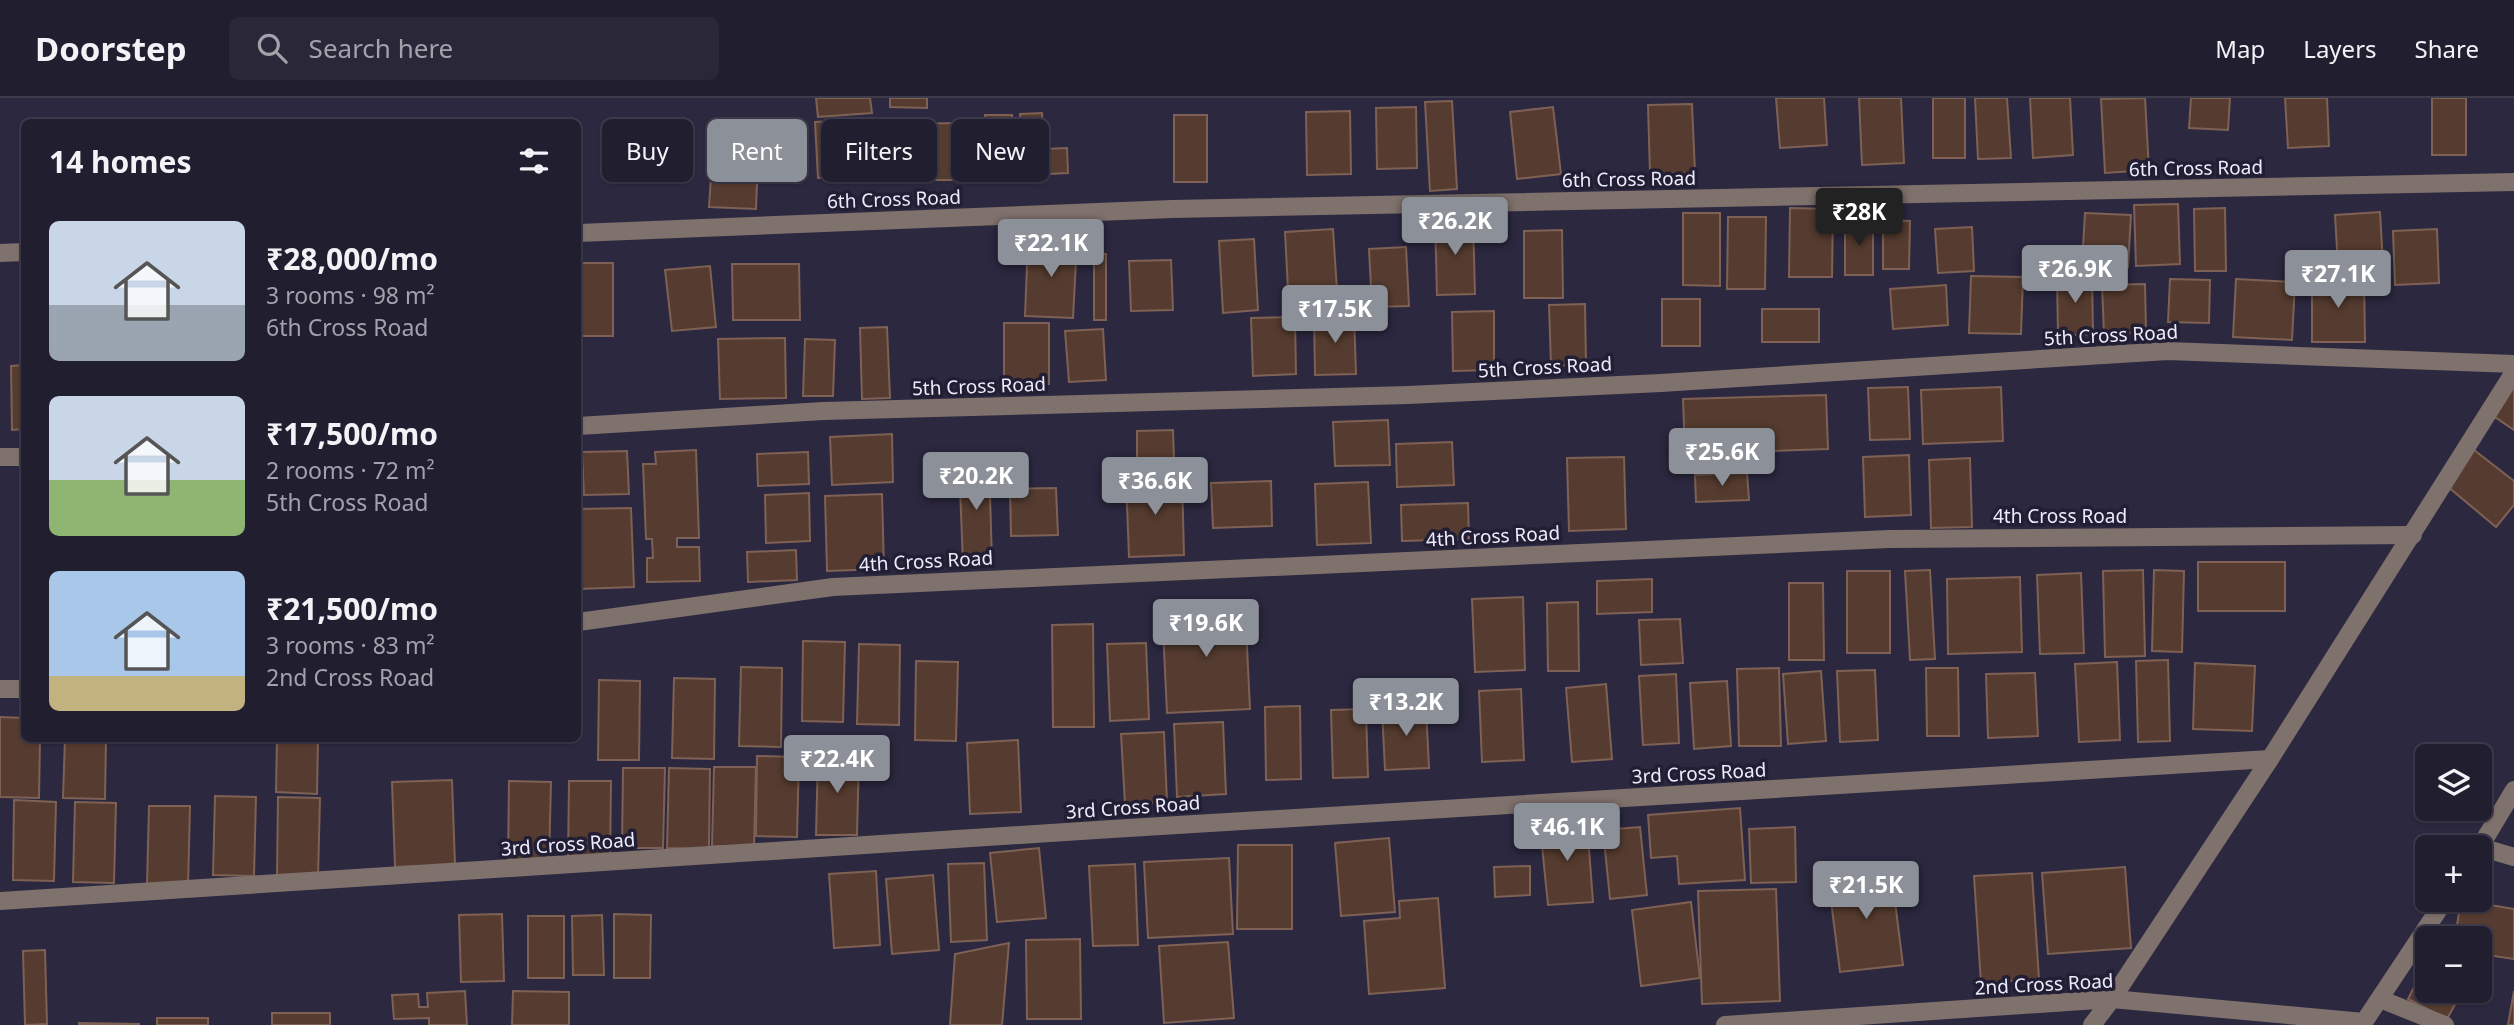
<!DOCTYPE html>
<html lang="en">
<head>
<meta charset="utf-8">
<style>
  :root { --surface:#211e30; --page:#292738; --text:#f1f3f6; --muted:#a2a2ab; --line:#3e3c4c; --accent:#8c9099 }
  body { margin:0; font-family:"Noto Sans",sans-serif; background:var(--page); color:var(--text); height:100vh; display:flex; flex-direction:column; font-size:26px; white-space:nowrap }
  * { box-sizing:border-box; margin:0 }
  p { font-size:23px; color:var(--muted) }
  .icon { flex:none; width:38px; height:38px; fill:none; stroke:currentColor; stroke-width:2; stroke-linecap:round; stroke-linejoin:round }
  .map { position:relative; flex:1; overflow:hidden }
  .details { position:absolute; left:21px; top:21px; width:560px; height:623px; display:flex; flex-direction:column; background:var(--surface); border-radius:10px; box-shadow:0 2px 5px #0004,0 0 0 2px var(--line) }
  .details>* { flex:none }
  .banner { position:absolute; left:602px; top:21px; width:665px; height:63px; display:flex; gap:14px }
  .tools { position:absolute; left:2415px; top:646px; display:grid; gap:14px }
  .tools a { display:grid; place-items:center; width:77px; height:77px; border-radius:10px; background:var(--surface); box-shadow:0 2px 5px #0004,0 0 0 2px var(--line); font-size:35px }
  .price { position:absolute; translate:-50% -60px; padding:0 16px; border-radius:7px; background:var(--accent); color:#fff; font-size:23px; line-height:46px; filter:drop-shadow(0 2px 4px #0008) }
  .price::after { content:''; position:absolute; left:50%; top:42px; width:21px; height:16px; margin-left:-10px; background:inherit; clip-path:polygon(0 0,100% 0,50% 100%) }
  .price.current { background:#222; color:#fff }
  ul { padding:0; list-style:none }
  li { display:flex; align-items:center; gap:21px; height:175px; padding:0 28px }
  li span { display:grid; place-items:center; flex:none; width:196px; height:140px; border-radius:10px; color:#555 }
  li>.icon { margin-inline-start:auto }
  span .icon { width:84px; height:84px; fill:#fffc; stroke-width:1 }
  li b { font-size:30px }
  h2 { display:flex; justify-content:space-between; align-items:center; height:84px; padding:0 28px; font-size:30px }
  .chip { padding:0 24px; border-radius:10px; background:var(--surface); box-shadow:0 2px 5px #0004,0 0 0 2px var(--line); font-size:24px; line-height:63px }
  .chip.current { background:var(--accent); color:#fff }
  header { display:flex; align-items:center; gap:42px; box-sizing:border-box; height:98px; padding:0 35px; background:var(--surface); border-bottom:2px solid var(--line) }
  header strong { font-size:33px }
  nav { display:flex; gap:38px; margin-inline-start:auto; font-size:24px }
  .search { width:490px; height:63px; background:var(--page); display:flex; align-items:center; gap:18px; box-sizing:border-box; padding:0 24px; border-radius:10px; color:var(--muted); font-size:26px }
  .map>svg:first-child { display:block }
  .building { fill:#563c30; stroke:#7e6154; stroke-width:2 }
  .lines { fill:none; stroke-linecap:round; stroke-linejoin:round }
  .minor { stroke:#7f716c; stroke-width:18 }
  .labels { text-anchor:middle; stroke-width:7; stroke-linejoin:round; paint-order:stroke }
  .street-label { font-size:19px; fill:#edebfb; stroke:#221f35 }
</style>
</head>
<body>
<header>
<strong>Doorstep</strong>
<div class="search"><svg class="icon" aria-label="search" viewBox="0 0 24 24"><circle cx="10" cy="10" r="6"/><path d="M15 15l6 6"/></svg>Search here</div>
<nav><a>Map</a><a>Layers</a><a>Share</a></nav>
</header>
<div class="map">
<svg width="2514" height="927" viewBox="0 0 2514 927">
  <rect width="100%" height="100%" fill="#2c2840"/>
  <!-- building -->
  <g class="building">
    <path d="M816 0H870L872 15 818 19Z"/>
    <path d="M890 0H927V10L890 9Z"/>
    <path d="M1776 0H1824L1827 47 1780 50Z"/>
    <path d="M1859 0H1901L1904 65 1862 67Z"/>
    <rect x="1933" y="0" width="32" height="60"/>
    <path d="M1975 0H2007L2011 60 1978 61Z"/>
    <path d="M2030 0H2070L2073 57 2033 60Z"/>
    <path d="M2145 0 2149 72 2105 75 2101 1Z"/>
    <path d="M2191 0H2230L2228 32 2189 30Z"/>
    <path d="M2285 0H2327L2329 48 2288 50Z"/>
    <rect x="2432" y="0" width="34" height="57"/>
    <path d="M1452 3 1457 91 1430 93 1425 4Z"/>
    <path d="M1692 6 1695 75 1650 76 1648 7Z"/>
    <path d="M1416 9 1417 70 1377 71 1376 10Z"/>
    <path d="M1553 9 1561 76 1517 81 1510 14Z"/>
    <path d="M1350 13 1351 76 1307 77 1306 14Z"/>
    <path d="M1042 15 1044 51 1067 50 1068 75 988 79 986 50H995V33H1000V26L986 27 985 17H1012L1013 30 1021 29 1020 16Z"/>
    <rect x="1174" y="17" width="33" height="67"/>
    <path d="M860 22 863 78 818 80 815 24Z"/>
    <path d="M964 25V82H885L884 26Z"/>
    <path d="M714 33 759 36 756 111 709 109Z"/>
    <path d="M2178 106 2180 166 2136 168 2134 107Z"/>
    <path d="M1790 110 1833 111 1832 179H1789Z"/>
    <path d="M2225 110 2226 173H2195L2194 111Z"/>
    <path d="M2380 114 2383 166 2338 168 2335 117Z"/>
    <path d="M1683 115H1720V188L1683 187Z"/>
    <path d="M2085 115 2131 117 2128 169 2082 166Z"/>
    <path d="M1728 119H1766L1765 191H1727Z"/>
    <path d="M1435 122H1473L1475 196 1437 197Z"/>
    <path d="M1883 122 1910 123 1909 171H1883Z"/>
    <rect x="1845" y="123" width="28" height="54"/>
    <path d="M1972 129 1974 173 1938 175 1935 131Z"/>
    <path d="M1333 131 1338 208 1289 211 1285 134Z"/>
    <path d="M2437 131 2439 185 2395 187 2393 133Z"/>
    <path d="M1562 132 1563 200H1524V133Z"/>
    <path d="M1254 141 1258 212 1223 215 1219 143Z"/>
    <path d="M1028 142 1077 144 1073 220 1025 218Z"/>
    <path d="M1406 149 1409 208 1372 209 1369 151Z"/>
    <rect x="1094" y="156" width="12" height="66"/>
    <path d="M1171 162 1173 212 1131 213 1129 163Z"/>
    <rect x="578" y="165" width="35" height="73"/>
    <path d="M732 166H799L800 222H733Z"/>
    <path d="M710 168 716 229 672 233 665 172Z"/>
    <path d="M2092 176 2093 236 2058 238 2057 177Z"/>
    <path d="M1971 178 2023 179 2021 236 1969 235Z"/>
    <path d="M2364 180 2365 244H2312V181Z"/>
    <path d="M2170 181 2210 182 2209 225 2168 224Z"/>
    <path d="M2236 181 2295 184 2292 242 2233 239Z"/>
    <path d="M2145 186 2146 234 2104 236 2102 187Z"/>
    <path d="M1946 187 1948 227 1893 231 1890 191Z"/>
    <rect x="1662" y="201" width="38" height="47"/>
    <path d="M1585 206 1586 266 1551 268 1549 207Z"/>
    <rect x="1762" y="211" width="57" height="33"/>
    <path d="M1494 213V272L1453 273 1452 214Z"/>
    <path d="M1354 216 1356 276 1315 277 1314 217Z"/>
    <path d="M1295 219 1296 276 1253 278 1251 220Z"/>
    <rect x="1004" y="225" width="45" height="61"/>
    <path d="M887 229 890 300 862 301 860 230Z"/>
    <path d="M1103 231 1106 282 1069 284 1065 233Z"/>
    <path d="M785 240 786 300 720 301 718 241Z"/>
    <path d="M805 241 835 242 833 298H803Z"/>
    <path d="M24 267V331L12 332 11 268Z"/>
    <path d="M2514 273V332L2486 313Z"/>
    <path d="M1908 289 1910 341 1870 342 1868 290Z"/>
    <path d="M2001 289 2003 343 1923 346 1921 292Z"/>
    <path d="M1826 297 1828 351 1685 356 1683 301Z"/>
    <path d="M1388 322 1390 367 1335 368 1333 324Z"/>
    <path d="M1173 332 1174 363 1137 365V333Z"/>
    <path d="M892 336 893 384 832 387 830 339Z"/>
    <path d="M1452 344 1454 387 1397 389 1396 346Z"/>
    <path d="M2469 348 2514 383V407L2496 429 2441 383Z"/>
    <path d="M696 352 699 440H677V449H699L700 483 647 484V460H653L652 441H646L643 366H656L655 354Z"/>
    <path d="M627 353 629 396 584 397 582 354Z"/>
    <path d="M808 354 809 386 758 388 757 356Z"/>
    <path d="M1909 357 1911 417 1865 419 1863 359Z"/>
    <path d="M1624 359 1626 431 1569 433 1567 360Z"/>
    <path d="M1970 360 1972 429 1931 430 1929 362Z"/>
    <path d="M989 364 992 464 963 465 959 365Z"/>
    <path d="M1747 375 1749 402 1696 404 1695 377Z"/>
    <path d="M1182 379 1184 457 1129 459 1126 381Z"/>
    <path d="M1271 383 1272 428 1213 430 1211 385Z"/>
    <path d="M1368 384 1371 445 1317 447 1315 386Z"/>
    <path d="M1056 390 1058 437 1011 438 1010 391Z"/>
    <path d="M809 395 810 443 766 445 765 397Z"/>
    <path d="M882 396 884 471 827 473 825 398Z"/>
    <path d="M1468 405 1469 441 1402 443 1401 407Z"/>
    <path d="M631 410 634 489 578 491V411Z"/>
    <path d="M796 452 797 482 748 484 747 454Z"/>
    <rect x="2198" y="464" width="87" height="49"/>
    <path d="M1930 472 1935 561 1910 562 1905 473Z"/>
    <path d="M2143 472 2145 558 2105 559 2103 473Z"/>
    <path d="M2154 472 2184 473 2182 554 2152 553Z"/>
    <rect x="1847" y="473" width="43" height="82"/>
    <path d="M2081 475 2084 555 2040 556 2037 477Z"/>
    <path d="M2020 479 2022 554 1948 556 1947 481Z"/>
    <path d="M1652 481V514L1597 516V483Z"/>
    <path d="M1789 485H1823L1824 562H1789Z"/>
    <path d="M1523 499 1525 572 1475 574 1472 501Z"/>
    <path d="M1578 504 1579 573H1548L1547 505Z"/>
    <path d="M1245 507 1250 611 1167 615 1162 511Z"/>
    <path d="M1680 521 1683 565 1641 567 1639 522Z"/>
    <path d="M1093 526 1094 629H1053L1052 527Z"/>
    <path d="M803 543 845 544 843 624 802 623Z"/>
    <path d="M1146 545 1149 621 1110 623 1107 546Z"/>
    <path d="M859 546 900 547 899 627 857 626Z"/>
    <path d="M2168 562 2170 643 2138 644 2136 563Z"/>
    <path d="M916 563 958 564 956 643 915 642Z"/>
    <path d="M2117 564 2120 642 2079 644 2075 566Z"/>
    <path d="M2195 565 2255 568 2252 633 2193 631Z"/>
    <path d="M741 569 782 570 781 649 739 648Z"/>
    <path d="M1779 570 1781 648H1739L1737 571Z"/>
    <path d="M1926 570H1958L1959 638H1927Z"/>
    <path d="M1875 572 1878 642 1840 644 1837 573Z"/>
    <path d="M1821 573 1826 643 1788 646 1783 576Z"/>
    <path d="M2035 575 2038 638 1988 640 1986 576Z"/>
    <path d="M1676 576 1679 645 1643 647 1639 578Z"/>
    <path d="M674 580 715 581 714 661 672 660Z"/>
    <path d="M599 582 640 583 639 662H598Z"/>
    <path d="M1727 583 1731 648 1694 651 1690 585Z"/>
    <path d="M1606 586 1612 661 1572 664 1566 590Z"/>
    <path d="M1521 591 1524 662 1482 664 1479 593Z"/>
    <path d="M1300 608 1301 681 1266 682 1265 609Z"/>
    <path d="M1426 609 1429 670 1385 672 1382 611Z"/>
    <path d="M1366 611 1368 679 1333 680 1331 612Z"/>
    <path d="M0 619 24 620V640H40L39 700 0 699Z"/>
    <path d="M1223 624 1226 696 1177 699 1174 626Z"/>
    <path d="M1164 634 1167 704 1125 706 1121 636Z"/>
    <path d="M65 640H106L105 701 63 700Z"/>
    <path d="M277 640H318L317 696 276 694Z"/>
    <path d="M1018 642 1021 714 970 716 967 645Z"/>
    <path d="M818 657 859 658 857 737H816Z"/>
    <path d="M757 658 799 659 797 739 756 738Z"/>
    <path d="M714 669H756L754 749 712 748Z"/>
    <path d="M623 670H665L663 750H622Z"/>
    <path d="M669 670 710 671 709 751 667 750Z"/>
    <path d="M452 682 455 767 395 769 392 684Z"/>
    <path d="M509 683 551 684 549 764 508 762Z"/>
    <path d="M569 683H611L610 763 568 762Z"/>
    <path d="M215 698 256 699 254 778 213 777Z"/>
    <path d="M278 699 320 700 318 780 277 778Z"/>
    <path d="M14 702 56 704 54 783 13 782Z"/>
    <path d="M75 704 116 705 114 785 73 784Z"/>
    <path d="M149 708H190L188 788H147Z"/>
    <path d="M1740 710 1745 782 1679 786 1677 758 1651 760 1648 717Z"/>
    <path d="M1587 724 1593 804 1548 807 1540 728Z"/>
    <path d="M1640 729 1647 797 1610 801 1603 732Z"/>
    <path d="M1795 729 1796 784 1751 785 1749 731Z"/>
    <path d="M1389 740 1395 814 1341 818 1335 745Z"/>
    <path d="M1238 747H1292V831H1237Z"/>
    <path d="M1039 750 1046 820 997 824 990 755Z"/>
    <path d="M1229 760 1233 836 1148 840 1144 764Z"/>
    <path d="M984 765 987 842 951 844 948 766Z"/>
    <path d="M1135 766 1138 847 1093 848 1089 768Z"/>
    <path d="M1530 768V797L1495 799 1494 769Z"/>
    <path d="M2125 769 2131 850 2048 856 2042 775Z"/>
    <path d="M1891 772 1903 867 1840 874 1828 779Z"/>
    <path d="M876 773 880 847 834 850 829 776Z"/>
    <path d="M2032 775 2039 881 1981 885 1974 778Z"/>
    <path d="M933 777 939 852 892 856 886 781Z"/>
    <path d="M1776 791 1780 903 1702 906 1698 793Z"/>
    <path d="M1438 800 1445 890 1369 896 1364 823 1400 820 1399 803Z"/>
    <path d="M2461 802 2514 811V861L2480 856V840H2455Z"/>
    <path d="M1691 804 1700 880 1641 888 1632 812Z"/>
    <path d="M502 816 504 883 461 884 459 817Z"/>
    <path d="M614 816 651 817 650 880H614Z"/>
    <path d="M602 817 604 877H573L572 818Z"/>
    <rect x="528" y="818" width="36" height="62"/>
    <path d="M1080 841 1081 921H1027L1026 842Z"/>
    <path d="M1228 844 1234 920 1164 925 1159 848Z"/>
    <path d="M1009 845 1002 927H950L955 856Z"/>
    <path d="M45 852 47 926 25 927 23 853Z"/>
    <path d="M2427 864V892H2463L2447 921 2408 901Z"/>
    <path d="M465 893 467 927H429V920L394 921 392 897 418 896 419 909H428L427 895Z"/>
    <path d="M513 893 569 894V927H512Z"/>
    <path d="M2514 893V927H2508Z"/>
    <rect x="272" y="915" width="58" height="12"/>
    <rect x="157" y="920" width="51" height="7"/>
    <path d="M79 925 139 926V927H79Z"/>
  </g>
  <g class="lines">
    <!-- minor -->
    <g class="minor">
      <path d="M578 135 1172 111 2514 84"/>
      <path d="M0 155 24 154"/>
      <path d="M578 328 823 313 1408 297 1661 285 2168 253 2514 266"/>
      <path d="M0 359H24"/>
      <path d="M578 524 833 489 1889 441 2413 437"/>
      <path d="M0 591H24"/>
      <path d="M2514 692 2480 749 2514 759"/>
      <path d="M0 803 1112 731 2270 661"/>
      <path d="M2380 901 2445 927"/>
      <path d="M1725 927 2112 901 2364 924"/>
      <path d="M2092 927 2112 901 2270 661 2514 274"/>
      <path d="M2362 927 2445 802"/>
    </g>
  </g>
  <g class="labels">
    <!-- street labels -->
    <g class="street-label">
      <text transform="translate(2196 70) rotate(-1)" y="7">6th Cross Road</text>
      <text transform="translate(1629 81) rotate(-1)" y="7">6th Cross Road</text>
      <text transform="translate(894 101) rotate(-2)" y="7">6th Cross Road</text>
      <text transform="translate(2111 237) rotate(-3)" y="7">5th Cross Road</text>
      <text transform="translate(1545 269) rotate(-3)" y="7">5th Cross Road</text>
      <text transform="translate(979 288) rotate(-2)" y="7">5th Cross Road</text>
      <text x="2060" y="425">4th Cross Road</text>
      <text transform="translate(1493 438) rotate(-3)" y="7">4th Cross Road</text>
      <text transform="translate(926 463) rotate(-3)" y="7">4th Cross Road</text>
      <text transform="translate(1699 675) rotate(-3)" y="7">3rd Cross Road</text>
      <text transform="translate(1133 709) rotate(-4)" y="7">3rd Cross Road</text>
      <text transform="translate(568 746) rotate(-4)" y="7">3rd Cross Road</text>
      <text transform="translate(2044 886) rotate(-3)" y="7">2nd Cross Road</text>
    </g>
  </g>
</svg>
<div class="tools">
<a><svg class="icon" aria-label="layers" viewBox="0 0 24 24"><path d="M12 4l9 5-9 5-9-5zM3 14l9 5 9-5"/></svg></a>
<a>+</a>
<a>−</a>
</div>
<b class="price current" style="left:1859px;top:150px">₹28K</b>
<b class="price" style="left:1455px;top:159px">₹26.2K</b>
<b class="price" style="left:1051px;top:181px">₹22.1K</b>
<b class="price" style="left:2075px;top:207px">₹26.9K</b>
<b class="price" style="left:2338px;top:212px">₹27.1K</b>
<b class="price" style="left:1335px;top:247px">₹17.5K</b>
<b class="price" style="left:1722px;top:390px">₹25.6K</b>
<b class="price" style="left:976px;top:414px">₹20.2K</b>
<b class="price" style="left:1155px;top:419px">₹36.6K</b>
<b class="price" style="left:1206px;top:561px">₹19.6K</b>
<b class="price" style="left:1406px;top:640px">₹13.2K</b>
<b class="price" style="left:837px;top:697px">₹22.4K</b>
<b class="price" style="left:1567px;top:765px">₹46.1K</b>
<b class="price" style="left:1866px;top:823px">₹21.5K</b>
<div class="banner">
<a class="chip">Buy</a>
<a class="chip current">Rent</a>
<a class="chip">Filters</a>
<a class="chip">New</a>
</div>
<section class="details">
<h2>14 homes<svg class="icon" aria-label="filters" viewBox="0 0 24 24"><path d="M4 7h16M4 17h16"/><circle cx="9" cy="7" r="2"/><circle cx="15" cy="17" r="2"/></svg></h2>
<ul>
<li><span style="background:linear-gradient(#c9d6e8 60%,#9aa5b1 0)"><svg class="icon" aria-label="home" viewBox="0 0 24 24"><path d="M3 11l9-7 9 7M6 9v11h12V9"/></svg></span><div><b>₹28,000/mo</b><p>3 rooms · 98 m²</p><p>6th Cross Road</p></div></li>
<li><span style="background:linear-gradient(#c9d6e8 60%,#8fb573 0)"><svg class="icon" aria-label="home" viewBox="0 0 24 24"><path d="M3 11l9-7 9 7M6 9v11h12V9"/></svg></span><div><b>₹17,500/mo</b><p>2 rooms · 72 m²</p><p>5th Cross Road</p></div></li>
<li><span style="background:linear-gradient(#a9c7e8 75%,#c2b280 0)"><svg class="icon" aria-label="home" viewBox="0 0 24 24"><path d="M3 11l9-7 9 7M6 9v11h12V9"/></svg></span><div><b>₹21,500/mo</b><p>3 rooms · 83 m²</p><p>2nd Cross Road</p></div></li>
</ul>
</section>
</div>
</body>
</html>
